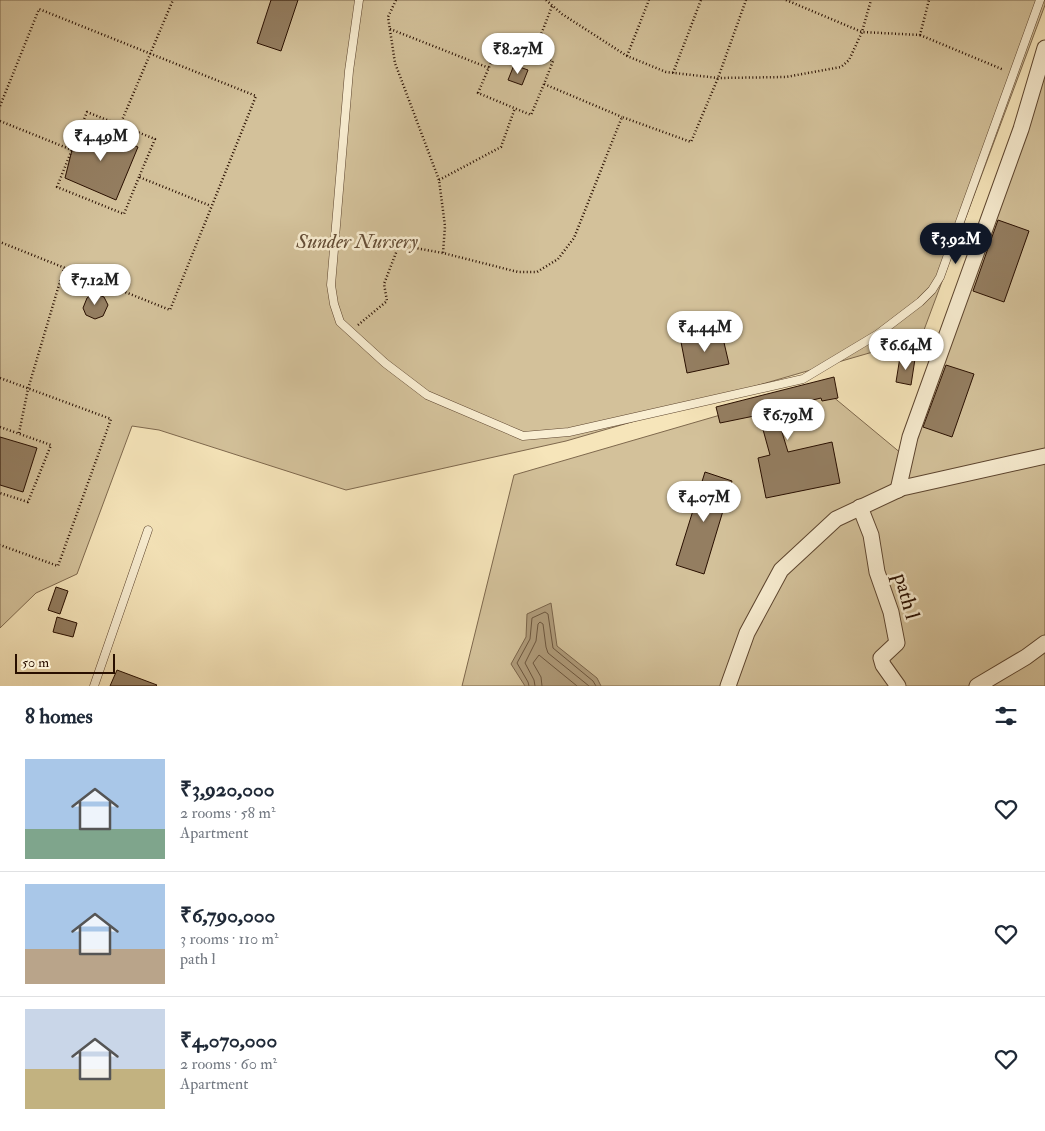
<!DOCTYPE html>
<html lang="en">
<head>
<meta charset="utf-8">
<style>
  :root { --surface:#fff; --page:#f2f2f3; --text:#1f2937; --muted:#747a83; --line:#e0e1e3; --accent:#111827 }
  body { margin:0; font-family:"IM FELL Double Pica",serif; background:var(--page); color:var(--text); height:100vh; display:flex; flex-direction:column; font-size:19px; white-space:nowrap }
  * { box-sizing:border-box; margin:0 }
  p { font-size:16px; color:var(--muted) }
  .icon { flex:none; width:28px; height:28px; fill:none; stroke:currentColor; stroke-width:2; stroke-linecap:round; stroke-linejoin:round }
  .map { position:relative; height:686px; overflow:hidden }
  .drawer { display:flex; flex-direction:column; background:var(--surface); flex:1 }
  .drawer>* { flex:none }
  .scale { position:absolute; left:15px; bottom:12px; width:100px; box-sizing:border-box; padding-left:5px; border:2px solid #290f00; border-top:0; font-size:14px; line-height:18px; white-space:nowrap; color:#290f00; -webkit-text-stroke:4px #f9eed2; paint-order:stroke }
  .price { position:absolute; translate:-50% -42px; padding:0 11px; border-radius:18px; background:#fff; color:#222; font-size:16px; line-height:32px; filter:drop-shadow(0 1px 2px #0008) }
  .price::after { content:''; position:absolute; left:50%; top:30px; width:15px; height:11px; margin-left:-8px; background:inherit; clip-path:polygon(0 0,100% 0,50% 100%) }
  .price.current { background:var(--accent); color:#fff }
  ul { padding:0; list-style:none }
  li { display:flex; align-items:center; gap:15px; height:125px; padding:0 25px }
  li+li { border-top:1px solid var(--line) }
  li span { display:grid; place-items:center; flex:none; width:140px; height:100px; border-radius:0px; color:#555 }
  li>.icon { margin-inline-start:auto }
  span .icon { width:60px; height:60px; fill:#fffc; stroke-width:1 }
  li b { font-size:21px }
  h2 { display:flex; justify-content:space-between; align-items:center; height:60px; padding:0 25px; font-size:21px }
  .map>svg:first-child { display:block }
  .green { fill:#d3c19a; stroke:#7e684d }
  .water { fill:#b09c7b; stroke:#7a644a }
  .lines { fill:none; stroke-linecap:round; stroke-linejoin:round }
  .shore { stroke:#6c563e; stroke-width:1 }
  .building { fill:#947e61; stroke:#290f00 }
  .lane-casing { stroke:#5c442e; stroke-width:9 }
  .street-casing { stroke:#5c442e; stroke-width:17 }
  .path { stroke:#290f00; stroke-width:2.5; stroke-dasharray:1 2.5; stroke-linecap:butt }
  .lane { stroke:#f9eed2; stroke-width:8 }
  .street { stroke:#f9eed2; stroke-width:15 }
  .labels { text-anchor:middle; stroke-width:5; stroke-linejoin:round; paint-order:stroke }
  .park-label { font-size:21px; font-style:italic; fill:#644d36; stroke:#f9eed2 }
  .street-label { font-size:21px; fill:#290f00; stroke:#f9eed2 }
</style>
</head>
<body>
<div class="map">
<svg width="1045" height="686" viewBox="0 0 1045 686">
  <rect width="100%" height="100%" fill="#f6e5ba"/>
  <filter id="stains"><feTurbulence type="fractalNoise" baseFrequency=".004" numOctaves="4"/><feColorMatrix values="0 0 0 0 .2 0 0 0 0 .09 0 0 0 0 .02 0 0 0 .5 -.17"/></filter>
  <radialGradient id="worn" r=".72"><stop offset=".6" stop-color="#630" stop-opacity="0"/><stop offset="1" stop-color="#630" stop-opacity=".3"/></radialGradient>
  <!-- green -->
  <g class="green">
    <path d="M0 0H1045V5L921 338 566 441 346 490 159 430 132 426 77 574 36 593 0 628Z"/>
    <path d="M1045 75V686H462L514 475 820 386 908 459Z"/>
  </g>
  <!-- water -->
  <path class="water" d="M551 603 557 646 597 678 601 686H525L511 664 526 637 527 614Z"/>
  <g class="lines">
    <!-- shore -->
    <g class="shore">
      <path d="M529 686 528 682 517 663 530 639 532 618 545 612 548 614 553 648 593 681 596 686"/>
      <path d="M535 686 534 680 525 663 536 641 538 624 540 622 543 624 546 647 548 653 589 686"/>
      <path d="M542 686 541 677 533 663 539 655 577 686"/>
    </g>
  </g>
  <!-- building -->
  <g class="building">
    <path d="M271 0H298L281 51 257 43Z"/>
    <path d="M514 65 528 70 522 85 508 80Z"/>
    <path d="M87 125 138 147 116 200 65 178 72 150Z"/>
    <path d="M998 220 1029 231 1004 302 973 291Z"/>
    <path d="M94 293 104 297 108 305 103 316 95 319 86 315 83 308 87 298Z"/>
    <path d="M722 334 729 364 687 373 681 342Z"/>
    <path d="M900 357 915 359 911 385 896 382Z"/>
    <path d="M946 365 974 374 952 437 923 427Z"/>
    <path d="M834 377 838 398 822 401 821 398 775 409 788 452 832 442 840 483 766 498 758 458 770 455 759 415 720 423 716 407Z"/>
    <path d="M0 437 37 448 23 492 0 485Z"/>
    <path d="M705 472 732 481 704 574 676 565Z"/>
    <path d="M56 587 68 591 60 614 48 610Z"/>
    <path d="M57 617 77 623 73 637 53 632Z"/>
    <path d="M117 670 157 685 156 686H110Z"/>
  </g>
  <g class="lines">
    <!-- lane casing -->
    <g class="lane-casing">
      <g id="lane">
        <path d="M359 0 349 71 331 285 334 304 340 322 385 363 427 395 523 436 569 432 803 379 878 334 920 302 932 290 940 277 1040 0"/>
        <path d="M94 686 148 530"/>
      </g>
    </g>
    <!-- street casing -->
    <g class="street-casing">
      <g id="street">
        <path d="M898 490 910 437 1021 129 1045 48"/>
        <path d="M860 507 871 535 877 572 891 612 897 643 881 658 883 665 898 686"/>
        <path d="M728 686 747 633 781 570 836 519 902 488 1045 456"/>
        <path d="M977 686 1026 657 1045 643"/>
      </g>
    </g>
    <!-- path -->
    <g class="path">
      <path d="M396 0 388 17 395 63 439 180 445 226 443 253"/>
      <path d="M546 0 562 14 627 56 666 72 718 78 786 77 841 67 849 60 862 32 871 0"/>
      <path d="M786 0 862 32 920 35 929 0"/>
      <path d="M390 29 489 68"/>
      <path d="M920 35 1004 70"/>
      <path d="M534 53 552 6"/>
      <path d="M627 56 649 0"/>
      <path d="M673 73 701 0"/>
      <path d="M544 84 531 115 478 93 501 39 553 61 544 84 622 117"/>
      <path d="M0 106 39 9 256 96 170 310 0 242"/>
      <path d="M0 121 72 150"/>
      <path d="M120 125 173 0"/>
      <path d="M139 177 124 214 57 187 87 112 155 139 139 177 211 206"/>
      <path d="M439 180 501 147 515 108"/>
      <path d="M358 325 387 301 384 284 399 245 443 253 518 272H537L558 259 574 238 622 117 691 142 718 78 746 0"/>
      <path d="M0 378 111 419 58 566 0 545"/>
      <path d="M0 427 51 445 28 502 0 493"/>
      <path d="M19 433 28 389 64 268"/>
    </g>
    <!-- lane -->
    <use href="#lane" class="lane"/>
    <!-- street -->
    <use href="#street" class="street"/>
  </g>
  <g class="labels">
    <!-- park labels -->
    <g class="park-label">
      <text x="357" y="248">Sunder Nursery</text>
    </g>
    <!-- street labels -->
    <g class="street-label">
      <text transform="translate(907 596) rotate(74)" y="7">path l</text>
    </g>
  </g>
  <rect width="100%" height="100%" filter="url(#stains)"/>
  <rect width="100%" height="100%" fill="url(#worn)"/>
</svg>
<div class="scale">50 m</div>
<b class="price" style="left:518px;top:75px">₹8.27M</b>
<b class="price" style="left:101px;top:162px">₹4.49M</b>
<b class="price current" style="left:956px;top:265px">₹3.92M</b>
<b class="price" style="left:95px;top:306px">₹7.12M</b>
<b class="price" style="left:705px;top:353px">₹4.44M</b>
<b class="price" style="left:906px;top:371px">₹6.64M</b>
<b class="price" style="left:788px;top:441px">₹6.79M</b>
<b class="price" style="left:704px;top:523px">₹4.07M</b>
</div>
<section class="drawer">
<h2>8 homes<svg class="icon" aria-label="filters" viewBox="0 0 24 24"><path d="M4 7h16M4 17h16"/><circle cx="9" cy="7" r="2"/><circle cx="15" cy="17" r="2"/></svg></h2>
<ul>
<li><span style="background:linear-gradient(#a9c7e8 70%,#7fa58c 0)"><svg class="icon" aria-label="home" viewBox="0 0 24 24"><path d="M3 11l9-7 9 7M6 9v11h12V9"/></svg></span><div><b>₹3,920,000</b><p>2 rooms · 58 m²</p><p>Apartment</p></div><svg class="icon" aria-label="heart" viewBox="0 0 24 24"><path d="M12 20l-8-8c-3-5 5-10 8-4 3-6 11-1 8 4z"/></svg></li>
<li><span style="background:linear-gradient(#a9c7e8 65%,#b9a48a 0)"><svg class="icon" aria-label="home" viewBox="0 0 24 24"><path d="M3 11l9-7 9 7M6 9v11h12V9"/></svg></span><div><b>₹6,790,000</b><p>3 rooms · 110 m²</p><p>path l</p></div><svg class="icon" aria-label="heart" viewBox="0 0 24 24"><path d="M12 20l-8-8c-3-5 5-10 8-4 3-6 11-1 8 4z"/></svg></li>
<li><span style="background:linear-gradient(#c9d6e8 60%,#c2b280 0)"><svg class="icon" aria-label="home" viewBox="0 0 24 24"><path d="M3 11l9-7 9 7M6 9v11h12V9"/></svg></span><div><b>₹4,070,000</b><p>2 rooms · 60 m²</p><p>Apartment</p></div><svg class="icon" aria-label="heart" viewBox="0 0 24 24"><path d="M12 20l-8-8c-3-5 5-10 8-4 3-6 11-1 8 4z"/></svg></li>
</ul>
</section>
</body>
</html>
